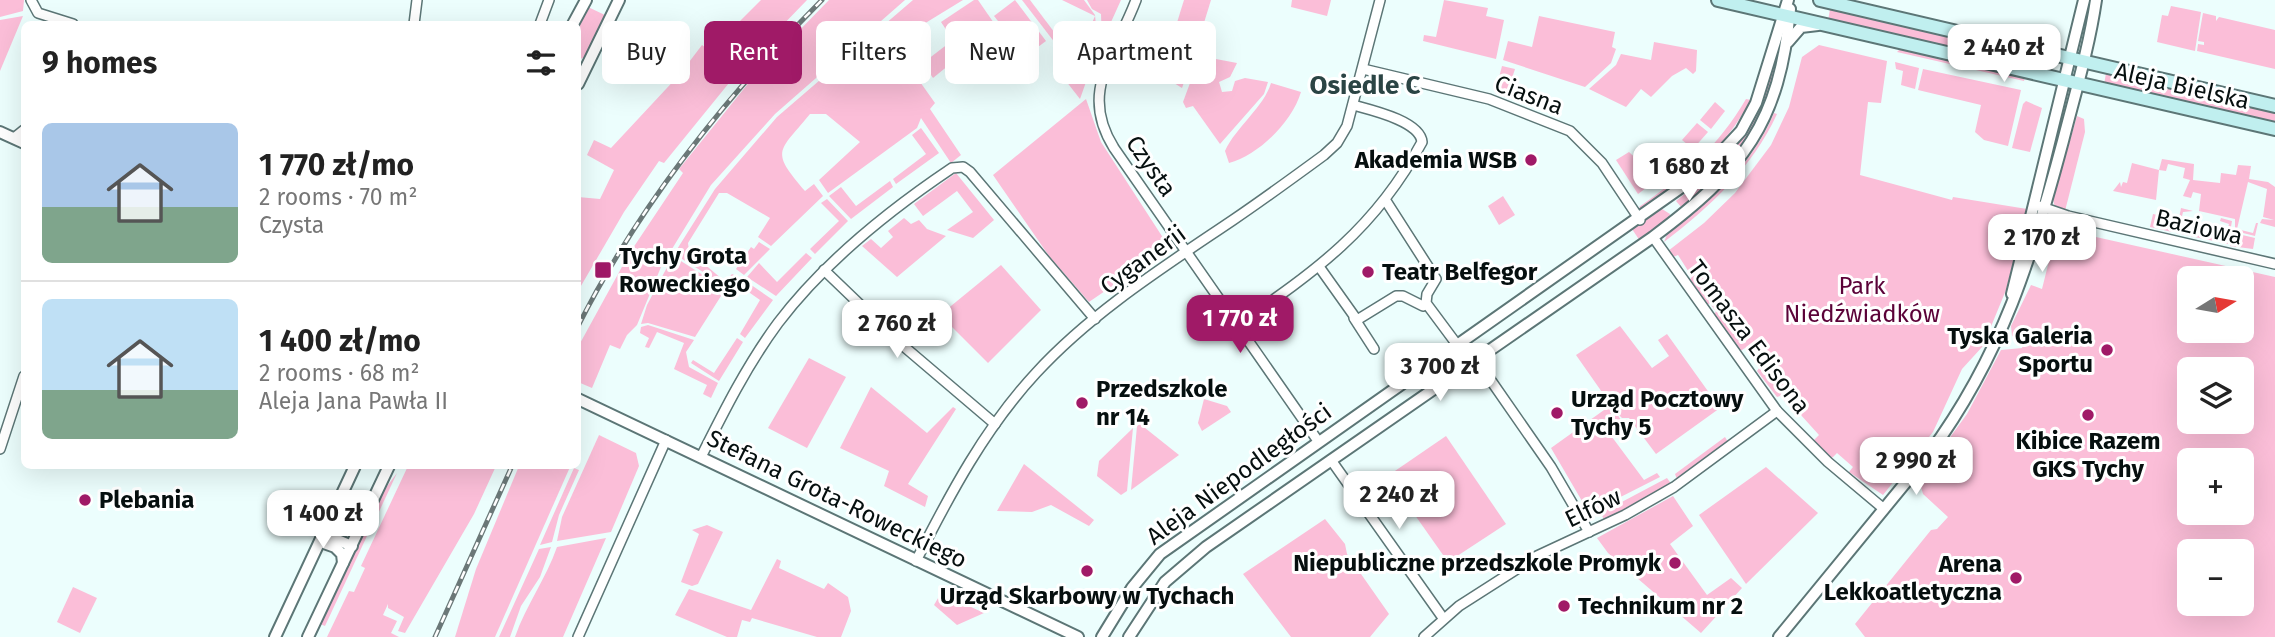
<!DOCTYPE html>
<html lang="en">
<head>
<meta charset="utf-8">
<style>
  :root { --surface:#fff; --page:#f6f6f6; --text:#222; --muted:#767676; --line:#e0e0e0; --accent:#a01a67 }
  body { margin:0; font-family:"Fira Sans",sans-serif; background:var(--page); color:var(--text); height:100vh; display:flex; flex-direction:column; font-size:26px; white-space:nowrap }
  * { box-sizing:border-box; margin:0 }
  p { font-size:23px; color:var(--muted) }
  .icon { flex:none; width:38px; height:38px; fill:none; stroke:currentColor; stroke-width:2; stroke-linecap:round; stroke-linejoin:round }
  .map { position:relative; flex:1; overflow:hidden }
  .details { position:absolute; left:21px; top:21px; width:560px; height:448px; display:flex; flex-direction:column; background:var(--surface); border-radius:10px; box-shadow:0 7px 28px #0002 }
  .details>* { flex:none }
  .hud { position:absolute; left:602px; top:21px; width:665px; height:63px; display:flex; gap:14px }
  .needle { width:46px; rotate:79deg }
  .tools { position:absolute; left:2177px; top:266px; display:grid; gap:14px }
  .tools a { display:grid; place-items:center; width:77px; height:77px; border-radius:10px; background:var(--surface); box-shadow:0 7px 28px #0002; font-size:35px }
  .price { position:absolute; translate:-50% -60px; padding:0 16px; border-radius:14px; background:#fff; color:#222; font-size:23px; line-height:46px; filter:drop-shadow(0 2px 4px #0008) }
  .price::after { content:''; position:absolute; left:50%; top:42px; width:21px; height:16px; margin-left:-10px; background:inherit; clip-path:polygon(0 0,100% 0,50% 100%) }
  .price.selected { background:var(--accent); color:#fff }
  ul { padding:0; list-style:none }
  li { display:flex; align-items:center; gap:21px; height:175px; padding:0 21px }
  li+li { border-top:2px solid var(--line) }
  li span { display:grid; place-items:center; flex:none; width:196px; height:140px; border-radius:10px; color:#555 }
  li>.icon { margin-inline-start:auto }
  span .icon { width:84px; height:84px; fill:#fffc; stroke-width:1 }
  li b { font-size:30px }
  h2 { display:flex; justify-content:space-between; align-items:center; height:84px; padding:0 21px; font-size:30px }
  .tag { padding:0 24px; border-radius:10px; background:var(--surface); box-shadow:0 7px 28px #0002; font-size:24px; line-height:63px }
  .tag.selected { background:var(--accent); color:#fff }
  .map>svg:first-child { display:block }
  .green { fill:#fbbed8; fill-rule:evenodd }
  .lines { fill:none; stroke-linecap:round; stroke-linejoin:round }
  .minor-casing { stroke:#5c7676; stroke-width:12 }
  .tertiary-casing { stroke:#5c7676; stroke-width:14 }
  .secondary-casing { stroke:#5c7676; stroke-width:16 }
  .minor { stroke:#fff; stroke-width:9 }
  .tertiary { stroke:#fff; stroke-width:10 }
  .secondary { stroke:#c0efef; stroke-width:12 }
  .rail-casing { stroke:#6b7878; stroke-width:5 }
  .rail { stroke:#fff; stroke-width:2.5; stroke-dasharray:8; stroke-linecap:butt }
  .poi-dot { fill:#a01a67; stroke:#fff; stroke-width:2.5 }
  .labels { text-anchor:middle; stroke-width:6; stroke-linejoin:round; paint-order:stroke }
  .street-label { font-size:24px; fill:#060f0f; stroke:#fff }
  .poi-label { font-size:24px; font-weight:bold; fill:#060f0f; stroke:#fff; text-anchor:start }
  .park-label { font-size:24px; fill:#5b0238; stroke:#fff }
  .neighbourhood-label { font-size:26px; font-weight:bold; fill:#2b4444; stroke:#fff }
</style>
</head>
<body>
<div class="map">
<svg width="2275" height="637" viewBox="0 0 2275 637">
  <rect width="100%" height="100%" fill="#ecfefd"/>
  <!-- green -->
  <g class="green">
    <path d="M0 0H24L23 11 0 17Z"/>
    <path d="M761 0H807L742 67 664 163 659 161 624 212 578 291V197L600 199 614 170 587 155 594 140 611 148 680 74 702 45 714 54 726 35Z"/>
    <path d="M829 0H905L775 114 711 185 661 267 637 325 627 335 620 349 610 345 592 388 578 382V347L629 254 683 173 679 169 751 80Z"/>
    <path d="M913 0H963L914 30 918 79 935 103 930 109 961 155 951 163 921 118 917 128 828 193 819 180 860 142 826 114H810C778 153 770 150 805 191L814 184 823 196 771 246 758 237 770 218 727 193H719L688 243 689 251 722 279H728L732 274 740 278 737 282 716 280 674 254 715 189 777 117Z"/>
    <path d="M974 0H978L998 29 963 55 941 22Z"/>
    <path d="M1015 0 1046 41 1026 56 994 16Z"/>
    <path d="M1022 0H1030L1073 57 1069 61Z"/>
    <path d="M1062 0H1084L1095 15 1098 48 1080 99 1062 76 1073 67 1095 16Z"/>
    <path d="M1087 0H1121L1102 42 1101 14 1092 9Z"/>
    <path d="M1184 0H1211L1199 39 1175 29Z"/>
    <path d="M1292 0H1331L1327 16 1291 7Z"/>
    <path d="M1444 0 1488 8 1486 16 1504 20 1496 59 1423 41 1424 35 1436 37Z"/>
    <path d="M2171 6 2201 12 2195 51 2157 42 2162 15 2168 16Z"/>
    <path d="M588 7 607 16 585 57 578 60V28Z"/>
    <path d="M1830 9 2031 55 2028 66 1828 21Z"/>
    <path d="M2203 13 2216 16V21L2219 17 2275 30V69L2197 51 2198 44 2204 45V42L2198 41Z"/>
    <path d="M23 16 0 71V20Z"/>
    <path d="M1539 16 1615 32 1612 47 1616 49 1611 63 1585 87 1503 60 1508 41 1532 47Z"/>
    <path d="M1174 36 1197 45 1182 88 1158 73Z"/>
    <path d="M1654 42 1697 50 1696 71 1693 74 1686 68 1672 76 1651 97 1641 89 1626 107 1589 89 1616 65 1621 54 1651 60Z"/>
    <path d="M949 43 960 56 933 78 923 63Z"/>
    <path d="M1819 45 1887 61 1881 103 1868 102 1860 175 1952 200 1953 197 2027 209 2006 290 1983 346 1962 369 1933 432 1883 495 1849 472 1853 467 1837 453 1832 458 1813 441 1819 435 1800 414 1797 415 1780 396 1777 397 1757 371 1760 367 1745 348 1739 352 1712 315 1716 312 1710 303 1706 306 1688 281 1692 277 1678 255 1673 257 1668 251 1704 223 1735 193 1771 145 1789 107 1802 57Z"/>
    <path d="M1901 48 2025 77 2024 81 1897 52Z"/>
    <path d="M1777 51C1780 57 1776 68 1774 76 1761 131 1725 173 1682 208L1676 201C1732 156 1760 122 1777 51Z"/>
    <path d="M1200 56 1237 63 1230 77 1219 82 1222 92 1232 91 1235 81 1245 78 1268 82 1264 94 1220 144 1193 106 1186 108 1183 102Z"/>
    <path d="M1895 62 1919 68 1915 89 1901 85 1903 71 1896 69Z"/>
    <path d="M1502 66 1515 69 1506 97 1495 93Z"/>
    <path d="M1923 69 2021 90 2008 146 1984 140 1975 132 1981 105 1918 90Z"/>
    <path d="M2106 73 2275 112V124L2104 85Z"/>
    <path d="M1271 83 1301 92C1292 122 1259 155 1229 163L1225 151C1236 127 1264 107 1271 83Z"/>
    <path d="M1086 99 1101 142 1169 247 1089 302 1049 256 993 175Z"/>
    <path d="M1746 99 1751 100C1724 148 1689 181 1643 210L1639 207C1683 176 1719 146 1746 99Z"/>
    <path d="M2026 101 2042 108 2030 152 2012 148 2023 104Z"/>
    <path d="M1715 102 1725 111 1711 129 1700 120Z"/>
    <path d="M1774 113 1777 114C1752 168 1711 206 1664 242L1668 232C1713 201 1753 163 1774 113Z"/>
    <path d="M2077 116 2084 119 2085 132 2065 211 2055 208 2053 199Z"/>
    <path d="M1697 123 1708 132 1693 149 1682 140Z"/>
    <path d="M921 128 939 153 896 184 893 179 926 154 912 135Z"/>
    <path d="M1679 143 1691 152 1665 174 1658 167Z"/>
    <path d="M1629 152 1658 179 1638 194 1616 160Z"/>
    <path d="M2162 159 2194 164 2193 180 2220 183 2221 173 2236 175 2238 165 2251 166 2249 179 2268 182 2275 187V227L2260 223 2262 219 2274 220 2263 217 2267 189 2248 182 2237 229 2253 233 2256 223H2258L2255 236 2235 231V219L2199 211 2201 194 2193 192 2191 198 2183 196 2190 180 2183 178 2185 168 2168 164 2166 171 2159 170 2156 200 2113 191 2120 182 2121 187 2123 182 2127 183 2132 163 2159 170Z"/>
    <path d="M956 173 994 220 973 238 947 230 973 212 957 191 923 216 914 204Z"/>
    <path d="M890 181 893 187 851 219 829 196 841 187 856 206Z"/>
    <path d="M1503 196 1515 215 1499 225 1488 206Z"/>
    <path d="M827 199 848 221 815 254 810 249 839 221 821 203Z"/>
    <path d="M2181 208 2193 211 2183 212 2179 229 2225 240 2229 224 2220 221 2221 218 2232 221 2228 244 2176 233Z"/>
    <path d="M1662 209 1670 214 1668 220 1640 241 1632 229Z"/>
    <path d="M2153 214 2175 219 2172 232 2150 227Z"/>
    <path d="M904 218 911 224 919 220 927 229 946 236 897 277 862 246 871 239 881 248 893 237 888 231Z"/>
    <path d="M2078 233 2275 277V637H1865L1855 624 1931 530 1937 529 1948 517 1923 494 1919 480 1967 414 2001 350 2022 348 2024 341 2012 336 2011 326 2031 285 2042 289 2051 253 2072 258ZM2189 278H2242V331H2189ZM2189 369H2242V422H2189ZM2189 460H2242V513H2189ZM2242 551V604H2189V551Z"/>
    <path d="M2234 233 2255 238 2253 249 2230 246Z"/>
    <path d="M759 242 770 249 744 275 736 269 751 247 754 249Z"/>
    <path d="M806 253 812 258 776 296 747 277 759 263 777 282Z"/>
    <path d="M673 256 714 282 721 296 695 337 648 323 641 324 647 305Z"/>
    <path d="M1001 265 1041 310 988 363 940 315Z"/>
    <path d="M744 280 773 300 745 338 740 334 760 300 740 286Z"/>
    <path d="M648 325 694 340 686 352 689 367 718 383 711 398 703 394 707 385 674 369 684 343 657 332 649 348 645 347 649 338 640 333 641 327Z"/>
    <path d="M1620 326 1652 368 1669 356 1658 340 1667 334 1720 408 1656 454 1629 418H1622L1616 412 1625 427 1612 437 1644 480 1657 473 1660 477 1589 513 1551 448 1611 405 1576 355Z"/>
    <path d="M737 338 743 342 719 381 691 363 693 360 714 373Z"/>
    <path d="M809 358 846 377 807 448 768 428Z"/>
    <path d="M871 387 927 433 953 407 956 409 908 484 928 496 925 507 884 486 889 471 840 448Z"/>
    <path d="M1204 399 1227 406 1231 412 1202 431 1198 423Z"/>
    <path d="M1140 424 1179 455 1131 490 1137 426Z"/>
    <path d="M1133 428 1127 491 1121 495 1097 476 1099 461Z"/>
    <path d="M599 435 636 453 639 466 611 532 557 541 562 517Z"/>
    <path d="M1446 436 1506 524 1448 562 1398 491 1392 473Z"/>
    <path d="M1725 437 1728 442 1677 479 1675 474Z"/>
    <path d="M1024 464 1094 520 1089 526 1051 505 1032 512 997 511Z"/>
    <path d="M408 466H496L474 514 405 633 398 631 404 617 388 608V604L383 615 397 621 391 633 399 637H327L349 591 354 592 365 568 361 566Z"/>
    <path d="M519 466 570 467 495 637H455L476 569Z"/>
    <path d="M1766 467 1818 513 1746 584 1699 515Z"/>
    <path d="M574 468 579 470 559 515 552 542 540 545Z"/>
    <path d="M397 473 370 531 365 529 382 493Z"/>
    <path d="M1667 478 1672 485 1624 513 1604 520 1601 513Z"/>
    <path d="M1673 496 1693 526 1670 544 1707 595 1731 578 1742 588 1701 633 1608 553 1597 538Z"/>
    <path d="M1325 519 1345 544 1347 554 1389 614 1370 637H1291L1243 574Z"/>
    <path d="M707 525 723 532 698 584 692 586 681 582 699 534 692 530Z"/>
    <path d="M363 535 367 536 325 626 320 624Z"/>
    <path d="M606 538 563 637H515C526 605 546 579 557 547Z"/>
    <path d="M551 547 540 577 521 606 510 637H499L539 549Z"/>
    <path d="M777 559 781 561 779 568 824 589 828 583 848 597 851 611 841 637H817L752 618 750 622 742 620 737 637H727L675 615 689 589 751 610Z"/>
    <path d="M73 587 97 598 80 633 57 622Z"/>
    <path d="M941 593 984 613 957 625 934 605Z"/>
  </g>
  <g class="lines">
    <!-- minor casing -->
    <g class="minor-casing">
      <g id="minor">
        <path d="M31 0 38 13 73 24"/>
        <path d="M1136 0C1116 54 1078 91 1114 148L1318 441"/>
        <path d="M414 24 417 0"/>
        <path d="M540 24 549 0"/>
        <path d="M1363 69 1489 99 1570 131 1602 163 1640 220"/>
        <path d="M14 138 24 130"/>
        <path d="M1386 201 1436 279 1427 294 1426 303 1458 346"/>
        <path d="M2039 206 2068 216 2275 264"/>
        <path d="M1653 237 1777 411 1828 462 1884 509"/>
        <path d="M1320 268 1357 320 1396 296H1403L1423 306"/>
        <path d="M824 270 901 344 995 424"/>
        <path d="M1354 318 1374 349"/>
        <path d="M1237 325C1316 271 1375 229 1422 142 1420 121 1371 110 1353 105"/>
        <path d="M1476 359 1551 467 1589 532"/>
        <path d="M0 449 24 376"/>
        <path d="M701 457C724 411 747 365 778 323 825 261 888 211 952 168L963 167 970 172 1095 319"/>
        <path d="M1331 460 1443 618"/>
        <path d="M916 561C950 494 985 428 1036 373 1092 312 1165 266 1233 220 1264 199 1294 177 1324 155L1337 143 1347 126 1380 0"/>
        <path d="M578 637 666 440"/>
        <path d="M1424 637 1459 606 1537 556 1625 515 1674 487 1777 411"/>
      </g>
    </g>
    <!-- tertiary casing -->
    <g class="tertiary-casing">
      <g id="tertiary">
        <path d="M573 24 586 0"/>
        <path d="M1788 42 1801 27 1818 25"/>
        <path d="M578 84 619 0"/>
        <path d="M0 132 24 143"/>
        <path d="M2012 294 2084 0"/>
        <path d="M578 399 1078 637"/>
        <path d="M327 527 333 538 352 546"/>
        <path d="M321 542 335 547 342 554 343 563"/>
        <path d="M275 637 355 466"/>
        <path d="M308 637 389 466"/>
        <path d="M1102 637 1132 588 1160 554 1703 172 1741 131 1756 103 1788 0"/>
        <path d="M1129 637 1165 582 1206 547 1653 237C1743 170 1780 123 1790 9"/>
        <path d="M1779 637 1929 454C2002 355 2032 257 2063 141 2075 94 2089 48 2096 0"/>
      </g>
    </g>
    <!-- secondary casing -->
    <g class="secondary-casing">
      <g id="secondary">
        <path d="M1718 0 2275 129"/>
        <path d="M1820 0 2275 106"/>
      </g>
    </g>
    <!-- minor -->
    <use href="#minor" class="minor"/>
    <!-- tertiary -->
    <use href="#tertiary" class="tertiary"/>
    <!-- secondary -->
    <use href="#secondary" class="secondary"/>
    <!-- rail casing -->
    <g class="rail-casing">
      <g id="rail">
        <path d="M578 326C640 204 725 97 822 0"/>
        <path d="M435 637 512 466"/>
      </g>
    </g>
    <!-- rail -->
    <use href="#rail" class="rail"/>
  </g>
  <!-- markers -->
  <g class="poi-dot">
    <circle cx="1531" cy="160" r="7"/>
    <rect x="594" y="261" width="18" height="18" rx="3.5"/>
    <circle cx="1368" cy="272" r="7"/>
    <circle cx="2107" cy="350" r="7"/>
    <circle cx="1082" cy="403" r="7"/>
    <circle cx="1557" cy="413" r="7"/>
    <circle cx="2088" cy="415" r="7"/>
    <circle cx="85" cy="500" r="7"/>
    <circle cx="1675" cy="563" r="7"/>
    <circle cx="1087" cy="571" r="7"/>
    <circle cx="2016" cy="578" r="7"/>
    <circle cx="1564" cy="606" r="7"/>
  </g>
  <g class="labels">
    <!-- street labels -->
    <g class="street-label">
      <text transform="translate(2182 86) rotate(13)" y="8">Aleja Bielska</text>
      <text transform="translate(1529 95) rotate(21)" y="8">Ciasna</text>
      <text transform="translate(1151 166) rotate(55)" y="8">Czysta</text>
      <text transform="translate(2199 227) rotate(13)" y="8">Baziowa</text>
      <text transform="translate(1143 260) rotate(-36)" y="8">Cyganerii</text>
      <text transform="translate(1749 337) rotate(53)" y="8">Tomasza Edisona</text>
      <text transform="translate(1239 474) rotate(-36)" y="8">Aleja Niepodległości</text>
      <text transform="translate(837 499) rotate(26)" y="8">Stefana Grota-Roweckiego</text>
      <text transform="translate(1593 508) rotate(-26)" y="8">Elfów</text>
    </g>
    <!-- poi labels -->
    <g class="poi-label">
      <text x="1517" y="168" text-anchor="end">Akademia WSB</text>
      <text x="619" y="264">Tychy Grota<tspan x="619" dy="28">Roweckiego</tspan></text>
      <text x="1382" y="280">Teatr Belfegor</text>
      <text x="2093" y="344" text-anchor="end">Tyska Galeria<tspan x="2093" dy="28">Sportu</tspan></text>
      <text x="1096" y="397">Przedszkole<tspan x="1096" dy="28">nr 14</tspan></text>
      <text x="1571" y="407">Urząd Pocztowy<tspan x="1571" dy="28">Tychy 5</tspan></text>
      <text x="2088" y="449" text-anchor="middle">Kibice Razem<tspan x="2088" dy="28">GKS Tychy</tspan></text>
      <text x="99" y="508">Plebania</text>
      <text x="1661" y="571" text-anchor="end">Niepubliczne przedszkole Promyk</text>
      <text x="2002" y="572" text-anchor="end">Arena<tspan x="2002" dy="28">Lekkoatletyczna</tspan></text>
      <text x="1087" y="604" text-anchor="middle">Urząd Skarbowy w Tychach</text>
      <text x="1578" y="614">Technikum nr 2</text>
    </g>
    <!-- park labels -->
    <g class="park-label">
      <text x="1862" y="294">Park<tspan x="1862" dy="28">Niedźwiadków</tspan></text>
    </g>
    <!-- neighbourhood labels -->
    <g class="neighbourhood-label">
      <text x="1365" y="94">Osiedle C</text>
    </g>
  </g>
</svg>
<div class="tools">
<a><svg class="needle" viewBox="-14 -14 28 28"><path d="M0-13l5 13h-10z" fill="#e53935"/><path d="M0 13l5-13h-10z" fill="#767676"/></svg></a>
<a><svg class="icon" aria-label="layers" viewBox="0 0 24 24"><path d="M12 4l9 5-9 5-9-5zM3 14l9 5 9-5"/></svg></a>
<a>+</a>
<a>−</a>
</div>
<b class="price" style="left:2004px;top:84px">2 440 zł</b>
<b class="price" style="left:1689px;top:203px">1 680 zł</b>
<b class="price" style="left:2042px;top:274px">2 170 zł</b>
<b class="price selected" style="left:1240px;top:355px">1 770 zł</b>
<b class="price" style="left:897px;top:360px">2 760 zł</b>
<b class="price" style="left:1440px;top:403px">3 700 zł</b>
<b class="price" style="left:1916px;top:497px">2 990 zł</b>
<b class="price" style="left:1399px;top:531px">2 240 zł</b>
<b class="price" style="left:323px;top:550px">1 400 zł</b>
<div class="hud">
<a class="tag">Buy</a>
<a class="tag selected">Rent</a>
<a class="tag">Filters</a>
<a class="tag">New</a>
<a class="tag">Apartment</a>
</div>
<section class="details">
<h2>9 homes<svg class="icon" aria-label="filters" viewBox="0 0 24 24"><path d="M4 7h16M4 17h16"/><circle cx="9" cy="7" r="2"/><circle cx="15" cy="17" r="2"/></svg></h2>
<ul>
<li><span style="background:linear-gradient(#a9c7e8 60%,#7fa58c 0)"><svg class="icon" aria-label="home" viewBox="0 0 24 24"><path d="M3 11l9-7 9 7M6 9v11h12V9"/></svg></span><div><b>1 770 zł/mo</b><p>2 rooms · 70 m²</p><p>Czysta</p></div></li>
<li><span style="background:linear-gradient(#bfe0f5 65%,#7fa58c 0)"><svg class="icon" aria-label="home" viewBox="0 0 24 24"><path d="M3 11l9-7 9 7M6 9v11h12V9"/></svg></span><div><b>1 400 zł/mo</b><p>2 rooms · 68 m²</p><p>Aleja Jana Pawła II</p></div></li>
</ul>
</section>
</div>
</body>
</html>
